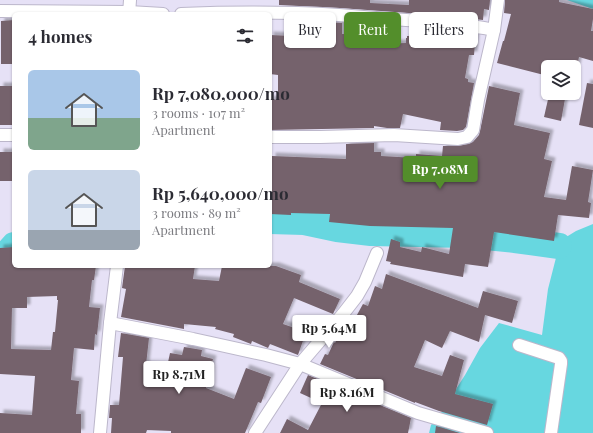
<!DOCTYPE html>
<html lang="en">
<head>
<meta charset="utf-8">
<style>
  :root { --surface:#fff; --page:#f7f7f7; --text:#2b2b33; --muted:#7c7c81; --accent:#538e2b }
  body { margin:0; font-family:"Playfair Display",serif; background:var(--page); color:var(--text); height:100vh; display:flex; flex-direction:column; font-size:15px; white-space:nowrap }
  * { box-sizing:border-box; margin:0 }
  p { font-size:13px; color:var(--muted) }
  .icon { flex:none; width:22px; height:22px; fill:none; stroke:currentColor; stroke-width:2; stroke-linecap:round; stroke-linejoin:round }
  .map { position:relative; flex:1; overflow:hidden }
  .drawer { position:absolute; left:12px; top:12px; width:260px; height:256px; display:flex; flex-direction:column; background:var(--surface); border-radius:6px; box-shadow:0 1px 3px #0004 }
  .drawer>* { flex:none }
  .top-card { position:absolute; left:284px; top:12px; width:249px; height:36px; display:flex; gap:8px }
  .buttons { position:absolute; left:541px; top:60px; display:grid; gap:8px }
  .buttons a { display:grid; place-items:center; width:40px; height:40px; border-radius:6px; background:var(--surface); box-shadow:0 1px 3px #0004; font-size:20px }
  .price { position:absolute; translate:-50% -34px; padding:0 9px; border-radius:4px; background:#fff; color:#222; font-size:13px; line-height:26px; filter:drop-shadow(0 1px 2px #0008) }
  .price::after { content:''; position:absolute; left:50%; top:24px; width:12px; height:9px; margin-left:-6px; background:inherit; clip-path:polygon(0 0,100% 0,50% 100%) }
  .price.active { background:var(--accent); color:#fff }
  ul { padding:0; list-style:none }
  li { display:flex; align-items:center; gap:12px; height:100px; padding:0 16px }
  li span { display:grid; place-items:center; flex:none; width:112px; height:80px; border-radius:6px; color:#555 }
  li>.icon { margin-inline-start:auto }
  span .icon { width:48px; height:48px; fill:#fffc; stroke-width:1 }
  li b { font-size:17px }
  h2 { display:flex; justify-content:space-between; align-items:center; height:48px; padding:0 16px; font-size:17px }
  .chip { padding:0 14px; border-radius:6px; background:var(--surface); box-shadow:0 1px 3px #0004; font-size:14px; line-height:36px }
  .chip.active { background:var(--accent); color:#fff }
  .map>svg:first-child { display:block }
  .water { fill:#67d7e0 }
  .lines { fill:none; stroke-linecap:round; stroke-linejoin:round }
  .river { stroke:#67d7e0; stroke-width:26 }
  .building { fill:#75626c; fill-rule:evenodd; filter:url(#shadow) }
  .street-casing { stroke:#bcb7cb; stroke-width:14 }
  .street { stroke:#fff; stroke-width:12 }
</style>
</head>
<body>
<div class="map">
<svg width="593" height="433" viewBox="0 0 593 433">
  <defs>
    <filter id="shadow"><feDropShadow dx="3.5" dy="-3.5" stdDeviation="1" flood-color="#0004"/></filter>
  </defs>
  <rect width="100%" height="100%" fill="#e6e1f6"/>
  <!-- water -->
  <g class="water">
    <path d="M567 0H593V9Z"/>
    <path d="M593 224V433H429L431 425 439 416 465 375 480 348 499 323 542 335 548 289 559 246 563 239 576 231Z"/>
  </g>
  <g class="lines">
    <!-- river -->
    <g class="river">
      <path d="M270 221 304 222 337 229 371 233 466 235 515 240 559 246"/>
      <path d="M0 256 7 253 14 245"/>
    </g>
  </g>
  <!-- building -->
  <g class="building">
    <path d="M279 0H370V3L409 5V0H490L489 10 484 9 483 20 436 15 340 8 279 5Z"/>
    <path d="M505 0H559V2L593 9V19L591 31H593V61L579 57 577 67H548V76L497 63 503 41H504L511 14 504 13Z"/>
    <path d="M14 20V64H1V21Z"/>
    <path d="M291 21 342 23V34L376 35V44L406 43V38H407V36H433V29L476 34 474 55H469L465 78 468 79V82L474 83 466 127 463 130 457 131 440 130 441 122 403 114 400 128H387L374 126V128L270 130V99L278 100V75L270 74V35L292 36Z"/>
    <path d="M587 83 593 84V128L579 125Z"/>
    <rect x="0" y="86" width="14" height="39"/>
    <path d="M489 86 520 93 514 125 550 133 544 159 552 161 544 197 566 200 572 166 593 170 588 202 591 203 589 218 558 215 554 241 494 232 488 267 465 264 463 277 390 264 391 262 386 261 391 239 400 242V247L421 252 422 247 449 254 453 228 370 226 329 222 330 214 291 213V215L270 214V193H271L272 156 346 159V144L374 143V152H381V156L416 158V154L442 156 443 146H458L469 144 473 142 479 135 480 131Z"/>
    <path d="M549 95 565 99 561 121 544 117Z"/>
    <rect x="0" y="152" width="14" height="29"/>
    <path d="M14 247V266H96L94 280H92L89 307 100 308 97 335 95 334 94 350 74 348 71 380 79 381 76 414H81V433H0V413L32 415 35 376 0 374V248ZM57 296V300H58L55 332H53L51 350 11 349 12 308H27V297Z"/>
    <path d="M125 266H195L193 279 219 281 222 266H276L301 275 299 282 340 299 333 314 294 298 283 324 306 332 298 355 270 344 268 348 252 341 251 344 233 337 234 334 215 329 216 327 184 324V329L121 317 126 289 122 288Z"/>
    <path d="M386 274 478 308 483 291 518 301 512 323 485 315 479 342 450 331 442 348 425 340 414 367 442 376 450 355 464 360 455 394 493 404 487 425 439 411 415 402V403L320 364 325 354 328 355 334 342 335 343 344 324 347 321 352 324 363 304 368 306 375 286 382 289Z"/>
    <path d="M121 333 149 338 146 365 167 367 170 353 182 355 184 347 202 350 201 356 213 359 206 388 234 399 246 368 271 377 261 403 258 402 245 433H171V431L147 430 146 433H111L112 418H109L110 405H119L123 357H118Z"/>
    <path d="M308 375 411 418 408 433H280L287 419 308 430 322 403 300 393Z"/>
    <path d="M436 426 460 433H435Z"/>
  </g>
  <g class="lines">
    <!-- street casing -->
    <g class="street-casing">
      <g id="street">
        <path d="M0 11 129 12 163 14"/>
        <path d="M129 14 130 0"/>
        <path d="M181 14C234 12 287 12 339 15 352 16 364 17 376 18 415 21 455 22 494 30L478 100 473 130 467 137 458 139 394 135 320 137H270"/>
        <path d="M494 30 498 0"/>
        <path d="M0 135H14"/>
        <path d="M110 323 193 339 266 355 300 364 418 413 487 433"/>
        <path d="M519 345 559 358 561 361V364L551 433"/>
        <path d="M100 433 110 323 117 266"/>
        <path d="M255 433 300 364 343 314 357 296 365 282 377 253"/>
      </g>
    </g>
    <!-- street -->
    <use href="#street" class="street"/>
  </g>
</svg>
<div class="buttons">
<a><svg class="icon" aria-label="layers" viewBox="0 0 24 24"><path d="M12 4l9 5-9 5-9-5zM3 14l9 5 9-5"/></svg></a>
</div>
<b class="price active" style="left:440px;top:190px">Rp 7.08M</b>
<b class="price" style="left:329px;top:349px">Rp 5.64M</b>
<b class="price" style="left:179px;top:395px">Rp 8.71M</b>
<b class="price" style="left:347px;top:413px">Rp 8.16M</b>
<div class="top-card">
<a class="chip">Buy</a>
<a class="chip active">Rent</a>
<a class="chip">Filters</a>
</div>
<section class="drawer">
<h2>4 homes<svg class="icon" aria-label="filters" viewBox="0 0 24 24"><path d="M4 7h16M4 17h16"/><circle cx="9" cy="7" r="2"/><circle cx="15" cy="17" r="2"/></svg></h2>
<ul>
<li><span style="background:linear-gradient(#a9c7e8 60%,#7fa58c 0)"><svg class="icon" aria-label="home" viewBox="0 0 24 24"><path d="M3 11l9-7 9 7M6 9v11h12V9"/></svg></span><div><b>Rp 7,080,000/mo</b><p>3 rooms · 107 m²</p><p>Apartment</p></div></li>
<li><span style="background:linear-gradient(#c9d6e8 75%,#9aa5b1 0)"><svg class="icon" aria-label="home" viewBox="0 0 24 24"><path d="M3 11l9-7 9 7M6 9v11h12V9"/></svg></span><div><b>Rp 5,640,000/mo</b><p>3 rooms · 89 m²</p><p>Apartment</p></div></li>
</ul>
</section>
</div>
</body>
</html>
